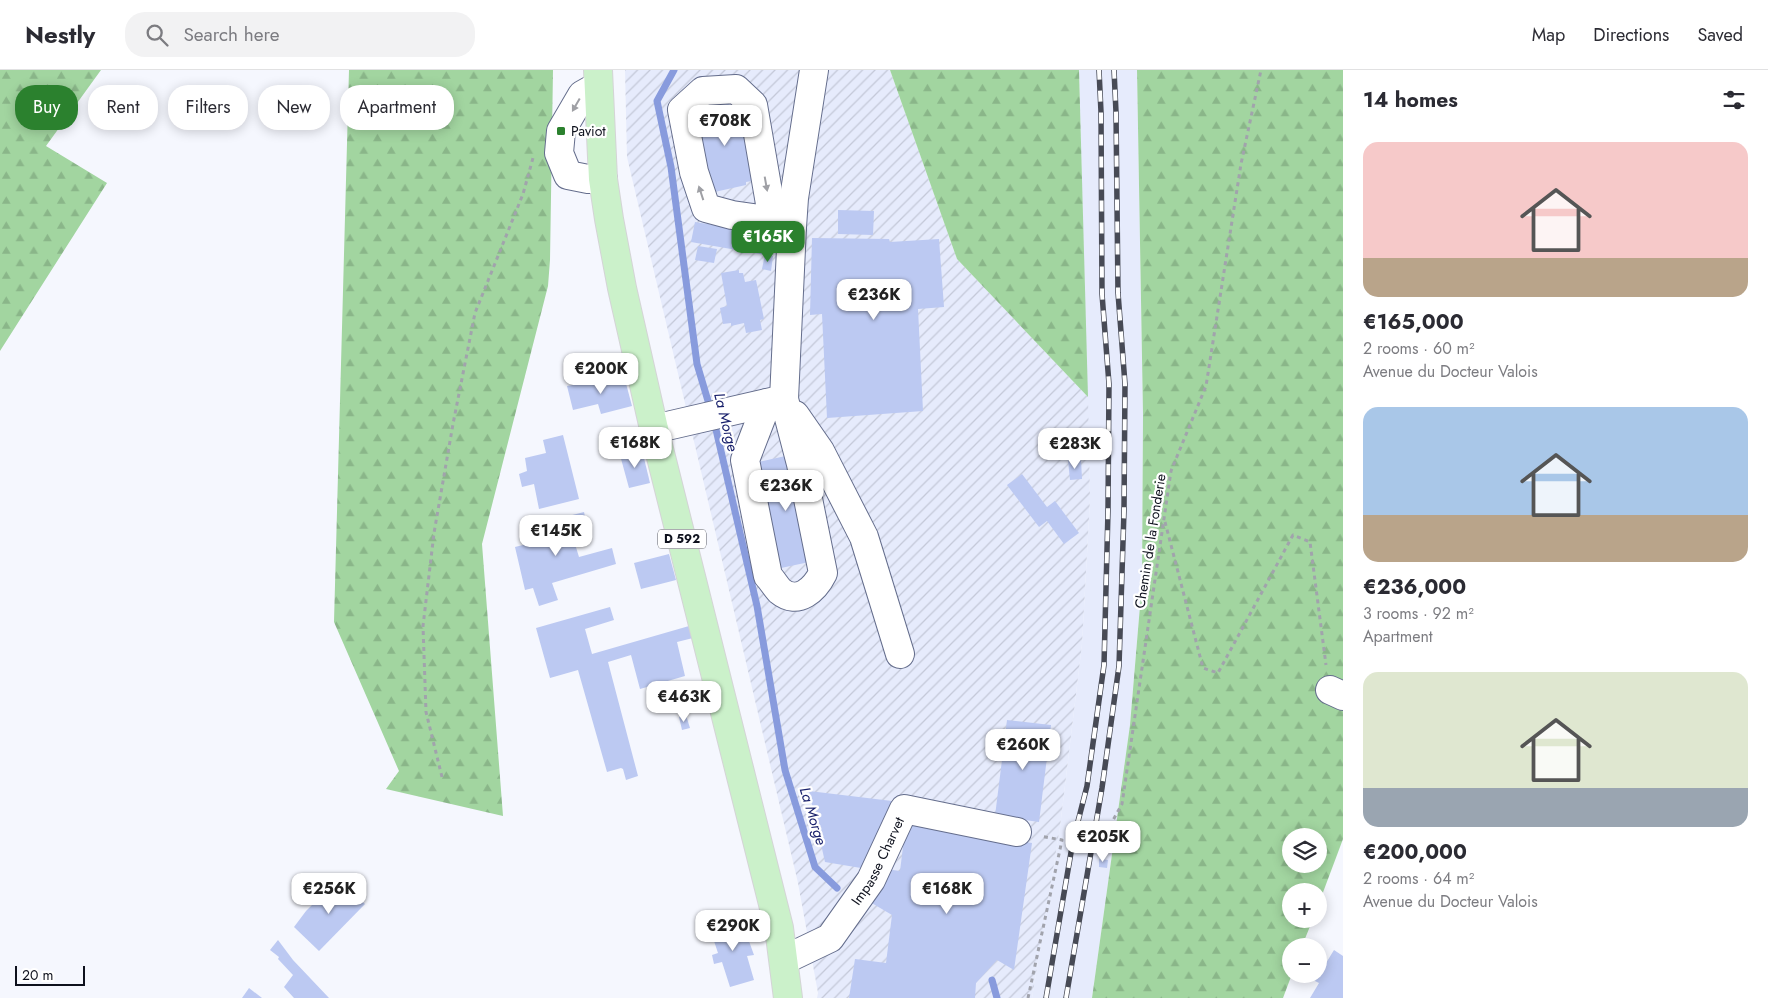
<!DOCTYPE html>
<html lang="en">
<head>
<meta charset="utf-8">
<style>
  :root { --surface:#fff; --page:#f2f2f3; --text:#2b2b33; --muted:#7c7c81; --line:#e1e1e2; --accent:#2b812e }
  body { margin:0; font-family:Jost,sans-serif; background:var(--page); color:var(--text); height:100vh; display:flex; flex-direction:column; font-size:19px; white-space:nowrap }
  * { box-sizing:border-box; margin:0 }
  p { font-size:16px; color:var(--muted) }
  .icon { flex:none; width:28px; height:28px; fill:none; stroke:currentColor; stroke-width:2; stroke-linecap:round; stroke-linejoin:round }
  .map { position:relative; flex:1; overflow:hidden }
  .drawer { display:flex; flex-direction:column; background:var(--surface); width:425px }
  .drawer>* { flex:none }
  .top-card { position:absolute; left:15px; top:15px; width:475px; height:45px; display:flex; gap:10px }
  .tools { position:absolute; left:1282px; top:758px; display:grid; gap:10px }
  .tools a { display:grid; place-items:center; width:45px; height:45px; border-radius:50%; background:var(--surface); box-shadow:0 2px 12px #0003; font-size:25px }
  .scale { position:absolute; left:15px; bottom:12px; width:70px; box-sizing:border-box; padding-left:5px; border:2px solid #0e111d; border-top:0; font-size:14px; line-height:18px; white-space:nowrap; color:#0e111d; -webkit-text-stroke:4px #fff; paint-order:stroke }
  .price { position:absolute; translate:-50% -42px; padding:0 11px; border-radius:10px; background:#fff; color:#222; font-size:16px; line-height:32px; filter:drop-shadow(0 1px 2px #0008) }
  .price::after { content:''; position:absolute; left:50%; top:30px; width:15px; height:11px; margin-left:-8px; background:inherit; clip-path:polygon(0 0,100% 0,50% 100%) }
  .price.selected { background:var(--accent); color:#fff }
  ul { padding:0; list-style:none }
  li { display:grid; align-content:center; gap:10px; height:265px; padding:0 20px }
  li span { display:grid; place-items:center; height:155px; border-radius:15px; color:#555 }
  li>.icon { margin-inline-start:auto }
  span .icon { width:90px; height:90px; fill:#fffc; stroke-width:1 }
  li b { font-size:21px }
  h2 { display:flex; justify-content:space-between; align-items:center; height:60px; padding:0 20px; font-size:21px }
  .pill { padding:0 18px; border-radius:20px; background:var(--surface); box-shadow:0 2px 12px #0003; font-size:18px; line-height:45px }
  .pill.selected { background:var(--accent); color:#fff }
  header { display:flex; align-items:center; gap:30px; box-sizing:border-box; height:70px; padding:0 25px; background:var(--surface); border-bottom:1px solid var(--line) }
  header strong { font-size:24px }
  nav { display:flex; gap:28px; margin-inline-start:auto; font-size:18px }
  .search { width:350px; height:45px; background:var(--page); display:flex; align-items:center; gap:12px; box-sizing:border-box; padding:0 18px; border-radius:20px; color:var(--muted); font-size:19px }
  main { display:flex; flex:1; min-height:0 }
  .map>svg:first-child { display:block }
  .built { fill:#e6ebfc }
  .industrial { fill:url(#industrial-furrows) }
  .forest { fill:url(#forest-firs); fill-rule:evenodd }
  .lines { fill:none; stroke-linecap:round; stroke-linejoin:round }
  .stream { stroke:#889bdd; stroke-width:7 }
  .building { fill:#bcc9f2 }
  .minor-casing { stroke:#646d8c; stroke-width:30 }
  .major-casing { stroke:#d4d4d6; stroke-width:30 }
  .path { stroke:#a1a3ac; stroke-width:3; stroke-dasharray:4 4; stroke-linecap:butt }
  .minor { stroke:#fff; stroke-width:28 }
  .major { stroke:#cbf1ca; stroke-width:28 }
  .rail-casing { stroke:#474a55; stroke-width:5.5 }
  .rail { stroke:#fff; stroke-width:4; stroke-dasharray:11; stroke-linecap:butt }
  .oneway { fill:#9fa0a5 }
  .poi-dot { fill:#2b812e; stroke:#fff; stroke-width:2 }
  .labels { text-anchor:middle; stroke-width:4.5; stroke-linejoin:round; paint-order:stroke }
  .shield { fill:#fff; stroke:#565861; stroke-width:1 }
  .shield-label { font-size:12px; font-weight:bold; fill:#0e111d }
  .poi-label { font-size:14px; fill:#0e111d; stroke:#fff; text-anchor:start }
  .street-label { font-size:14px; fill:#0e111d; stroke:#fff }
  .water-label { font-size:15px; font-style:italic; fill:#19216c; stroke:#fff }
</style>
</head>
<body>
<header>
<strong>Nestly</strong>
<div class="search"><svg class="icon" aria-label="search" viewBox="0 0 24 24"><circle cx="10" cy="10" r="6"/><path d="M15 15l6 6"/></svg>Search here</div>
<nav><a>Map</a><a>Directions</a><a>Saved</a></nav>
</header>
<main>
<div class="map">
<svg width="1343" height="928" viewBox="0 0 1343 928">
  <defs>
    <pattern id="industrial-furrows" width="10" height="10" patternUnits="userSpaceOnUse" patternTransform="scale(1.25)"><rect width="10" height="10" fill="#e6ebfc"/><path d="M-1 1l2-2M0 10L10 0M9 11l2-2" fill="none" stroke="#c4c8d8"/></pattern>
    <pattern id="forest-firs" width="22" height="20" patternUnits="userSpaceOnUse" patternTransform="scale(1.25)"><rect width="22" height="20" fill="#a2d5a0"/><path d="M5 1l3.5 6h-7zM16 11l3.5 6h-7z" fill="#8ab689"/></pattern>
  </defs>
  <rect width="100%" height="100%" fill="#f5f7fe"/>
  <!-- built -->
  <path class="built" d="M1079 0H1137L1143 345 1142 512 1130 655 1092 928H1032L1060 757 1082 574 1090 430Z"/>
  <!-- industrial -->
  <path class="industrial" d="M625 0H890L957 189 1088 327 1090 429 1082 574 1060 757 1032 928H817L818 923 798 813 627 87Z"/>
  <!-- forest -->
  <g class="forest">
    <path d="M0 0H101L46 76 107 113 0 281Z"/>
    <path d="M349 0H553L550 190 548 216 482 474 503 746 386 719 399 701 334 552Z"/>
    <path d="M890 0H1079L1088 327 957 189Z"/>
    <path d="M1137 0H1343V769L1319 833V821H1291V849H1313L1302 876H1291L1292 904 1283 928H1092L1130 655 1142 512 1143 345ZM1291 766H1319V794H1291Z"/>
  </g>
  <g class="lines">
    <!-- stream -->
    <g class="stream">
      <path d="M674 0 657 31 671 97 697 294 711 341"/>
      <path d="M714 351 757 536 785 700 815 797 837 818"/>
      <path d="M992 910 997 928"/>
    </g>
  </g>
  <!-- building -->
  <g class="building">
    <path d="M729 34 730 37 742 34 758 110 746 112V115L710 123 693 41Z"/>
    <path d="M838 140 874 141 873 165 838 164Z"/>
    <path d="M695 152 768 164 765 185 691 172Z"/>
    <path d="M812 168 889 169 890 172 939 169 944 237 918 239 923 341 827 348 822 244 810 245Z"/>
    <path d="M698 176 717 179 714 193 695 190Z"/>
    <path d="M765 184 773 186 771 201 762 199Z"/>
    <path d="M739 200V203H743L745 212 756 210 764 249 760 250 762 260 746 263 744 253 731 256V253L723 254 720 238 727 236 721 203Z"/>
    <path d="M624 306 632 336 601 344 598 334 573 340 567 316 589 312 590 315Z"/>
    <path d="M563 365 579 429 539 439 534 414 522 417 519 404 527 401 525 388 546 383 543 370Z"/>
    <path d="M642 380 650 413 629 418 620 385Z"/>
    <path d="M790 385 814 491 781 498 758 392Z"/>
    <path d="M1068 390H1081L1082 409 1070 410Z"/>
    <path d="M1022 404 1047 437 1055 431 1079 463 1064 474 1047 451 1039 457 1007 415Z"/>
    <path d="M584 442 587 456 571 461 579 487 612 478 616 494 552 513 558 530 539 536 533 518 525 520 515 477 531 473 526 457Z"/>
    <path d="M669 484 676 510 641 519 634 493Z"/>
    <path d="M610 537 614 550 585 559 592 584 689 556 693 568 677 572 685 606 640 619 631 585 608 592 638 706 626 710 623 699 621 698 607 702 578 600 550 608 536 558Z"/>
    <path d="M686 645 690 658 682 660 679 647Z"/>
    <path d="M1007 650 1051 655 1039 752 995 746Z"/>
    <path d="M809 721 892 731 867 799 825 792Z"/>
    <path d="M906 753 1032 773 1014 900 997 890 976 913 975 928H849L855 889 886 893 892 845 870 832 886 799 900 801Z"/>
    <path d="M1099 789 1108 790 1107 798 1099 797Z"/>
    <path d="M338 809 365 834 319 881 294 857 306 841Z"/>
    <path d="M741 849 754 885 747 886 754 910 730 917 722 892 714 894 712 885 718 883 710 859Z"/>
    <path d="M278 870 293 890 329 928H294L284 917 293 905 278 889 279 887 270 880Z"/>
    <path d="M1334 880 1343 886V928H1310L1319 913 1315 911Z"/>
    <path d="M249 918 262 928H242Z"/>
  </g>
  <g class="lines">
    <!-- minor casing -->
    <g class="minor-casing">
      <g id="minor">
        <path d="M598 16 582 25 561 61 559 83 568 105 588 109H603"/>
        <path d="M792 157 794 128 814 0"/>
        <path d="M767 333 745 390 768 506C772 510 776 517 780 521 798 536 815 519 823 503L801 394 784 329"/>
        <path d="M795 345 820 381 864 467 900 584"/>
        <path d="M654 359 784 329 792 157 773 151 732 145 706 138 694 102 682 40 703 21 736 19 753 35 773 151"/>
        <path d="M1330 620 1343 626"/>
        <path id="s1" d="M784 890 830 868 871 810 904 739 1017 762"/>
      </g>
    </g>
    <!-- major casing -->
    <g class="major-casing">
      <path id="major" d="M598 0 603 109 609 149 622 218 654 359 779 858 788 928"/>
    </g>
    <!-- path -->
    <g class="path">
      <path d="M1165 452 1203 598 1218 603 1293 465 1310 472 1326 595"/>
      <path d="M442 707 426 642 423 556 434 463 453 354 475 243 523 124 533 88"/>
      <path d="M1102 770 1122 734 1171 401 1206 316 1241 94 1261 0"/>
      <path d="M1028 928 1062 770 1040 766"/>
    </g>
    <!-- minor -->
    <use href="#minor" class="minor"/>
    <!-- major -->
    <use href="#major" class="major"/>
    <!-- rail casing -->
    <g class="rail-casing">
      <g id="rail">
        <path d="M1046 928 1073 771 1087 716 1104 595 1108 441 1109 314 1102 224 1101 42 1099 0"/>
        <path d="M1066 928 1102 718 1119 596 1124 441 1125 314 1118 223 1116 42 1114 0"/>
      </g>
    </g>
    <!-- rail -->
    <use href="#rail" class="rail"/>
  </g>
  <!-- one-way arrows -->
  <defs><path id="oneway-solid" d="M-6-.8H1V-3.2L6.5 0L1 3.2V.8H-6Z" transform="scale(1.25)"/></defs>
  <g class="oneway">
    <use href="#oneway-solid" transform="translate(576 35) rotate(120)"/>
    <use href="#oneway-solid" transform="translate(766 114) rotate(80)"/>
    <use href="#oneway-solid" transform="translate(701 123) rotate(-108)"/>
  </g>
  <!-- markers -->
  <rect class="poi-dot" x="556" y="56" width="10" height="10" rx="2.5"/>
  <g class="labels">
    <!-- shield labels -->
    <rect class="shield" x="658" y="459.5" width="48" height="19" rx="4"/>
    <g class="shield-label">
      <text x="682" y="473">D 592</text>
    </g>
    <!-- poi labels -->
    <g class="poi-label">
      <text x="571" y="66">Paviot</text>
    </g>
    <!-- street labels -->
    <g class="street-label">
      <text transform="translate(1150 471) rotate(-81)" y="5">Chemin de la Fonderie</text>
      <text dy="5" stroke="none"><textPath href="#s1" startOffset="142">Impasse Charvet</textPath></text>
    </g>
    <!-- water labels -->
    <g class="water-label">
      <text transform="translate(726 352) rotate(76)" y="5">La Morge</text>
      <text transform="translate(813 746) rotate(73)" y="5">La Morge</text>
    </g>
  </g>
</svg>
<div class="tools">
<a><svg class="icon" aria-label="layers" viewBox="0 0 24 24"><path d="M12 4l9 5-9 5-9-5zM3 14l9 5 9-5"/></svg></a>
<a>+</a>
<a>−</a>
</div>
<div class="scale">20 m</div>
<b class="price" style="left:725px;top:77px">€708K</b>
<b class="price selected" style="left:768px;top:193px">€165K</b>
<b class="price" style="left:874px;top:251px">€236K</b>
<b class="price" style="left:601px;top:325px">€200K</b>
<b class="price" style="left:635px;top:399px">€168K</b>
<b class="price" style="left:1075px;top:400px">€283K</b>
<b class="price" style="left:786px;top:442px">€236K</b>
<b class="price" style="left:556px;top:487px">€145K</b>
<b class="price" style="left:684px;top:653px">€463K</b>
<b class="price" style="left:1023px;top:701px">€260K</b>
<b class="price" style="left:1103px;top:793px">€205K</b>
<b class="price" style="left:329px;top:845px">€256K</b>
<b class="price" style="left:947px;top:845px">€168K</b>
<b class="price" style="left:733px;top:882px">€290K</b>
<div class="top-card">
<a class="pill selected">Buy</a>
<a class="pill">Rent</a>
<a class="pill">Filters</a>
<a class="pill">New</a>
<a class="pill">Apartment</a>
</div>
</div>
<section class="drawer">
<h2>14 homes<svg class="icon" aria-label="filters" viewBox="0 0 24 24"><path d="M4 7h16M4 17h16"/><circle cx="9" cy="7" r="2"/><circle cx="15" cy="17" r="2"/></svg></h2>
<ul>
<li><span style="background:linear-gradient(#f6c9c9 75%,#b9a48a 0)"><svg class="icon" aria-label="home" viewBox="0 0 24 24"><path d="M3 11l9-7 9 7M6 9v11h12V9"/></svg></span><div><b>€165,000</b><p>2 rooms · 60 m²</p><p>Avenue du Docteur Valois</p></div></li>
<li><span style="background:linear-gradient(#a9c7e8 70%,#b9a48a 0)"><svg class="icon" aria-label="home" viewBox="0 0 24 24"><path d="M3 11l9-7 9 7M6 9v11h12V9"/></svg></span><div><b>€236,000</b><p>3 rooms · 92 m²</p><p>Apartment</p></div></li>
<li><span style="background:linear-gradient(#dfe7d0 75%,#9aa5b1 0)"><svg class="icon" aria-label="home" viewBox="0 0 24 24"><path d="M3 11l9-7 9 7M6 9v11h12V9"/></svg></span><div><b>€200,000</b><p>2 rooms · 64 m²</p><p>Avenue du Docteur Valois</p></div></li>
</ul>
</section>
</main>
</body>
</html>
